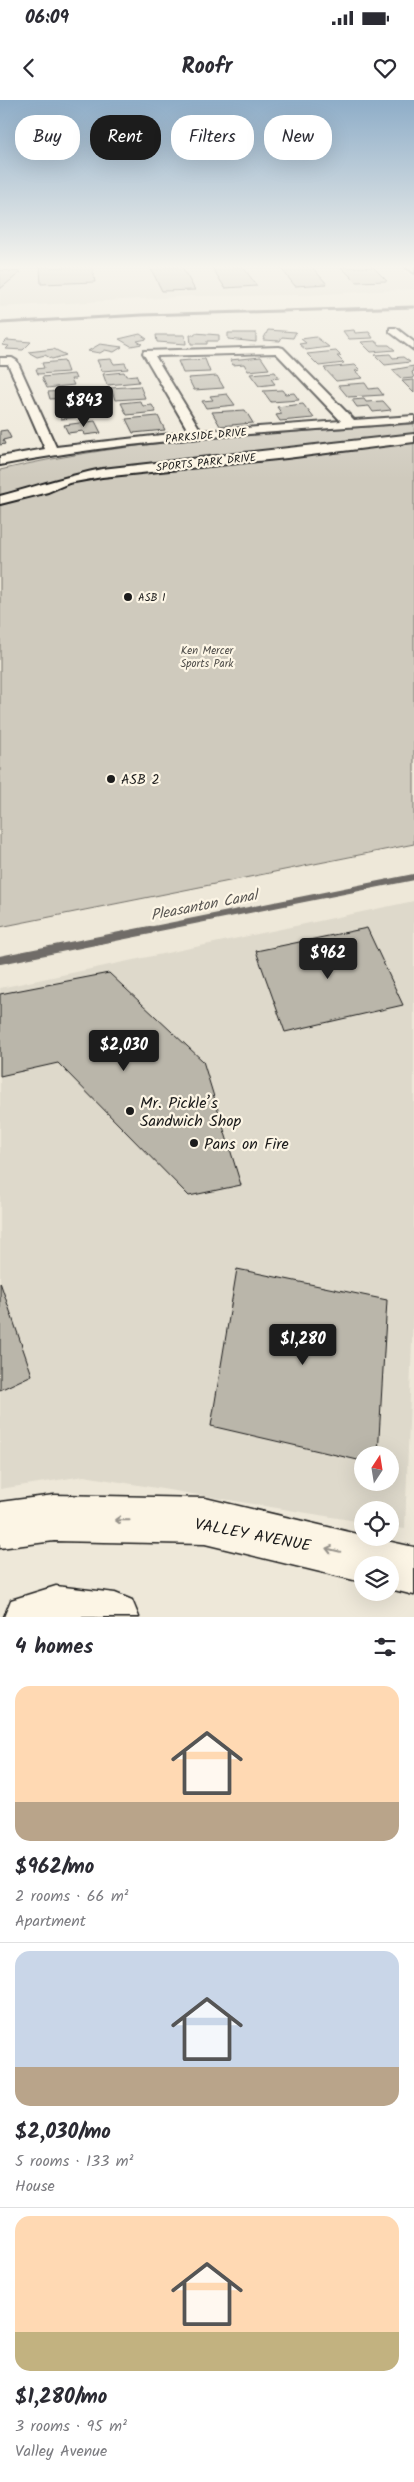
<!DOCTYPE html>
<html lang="en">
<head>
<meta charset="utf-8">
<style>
  :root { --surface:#fff; --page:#f2f2f3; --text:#2b2b33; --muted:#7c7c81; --line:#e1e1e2; --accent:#1c1c1c }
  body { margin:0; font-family:Kalam,sans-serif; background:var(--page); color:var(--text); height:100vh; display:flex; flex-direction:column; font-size:19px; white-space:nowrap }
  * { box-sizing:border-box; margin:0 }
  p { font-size:16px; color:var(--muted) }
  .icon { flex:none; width:28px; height:28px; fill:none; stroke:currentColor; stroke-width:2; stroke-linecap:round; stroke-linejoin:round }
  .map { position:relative; height:1517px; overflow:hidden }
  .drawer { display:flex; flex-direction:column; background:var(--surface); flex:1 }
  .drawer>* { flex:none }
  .top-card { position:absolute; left:15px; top:15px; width:385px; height:45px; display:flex; gap:10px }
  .needle { width:32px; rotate:12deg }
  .buttons { position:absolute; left:354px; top:1346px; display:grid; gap:10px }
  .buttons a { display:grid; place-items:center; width:45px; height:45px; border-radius:50%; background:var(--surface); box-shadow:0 5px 20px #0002; font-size:25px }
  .price { position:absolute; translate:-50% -42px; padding:0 11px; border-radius:5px; background:var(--accent); color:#fff; font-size:16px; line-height:32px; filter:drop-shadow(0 1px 2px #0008) }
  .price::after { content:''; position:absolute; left:50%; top:30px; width:15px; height:11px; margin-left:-8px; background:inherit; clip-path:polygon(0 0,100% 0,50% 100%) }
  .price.on { background:#222; color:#fff }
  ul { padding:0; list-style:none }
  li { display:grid; align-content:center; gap:10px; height:265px; padding:0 15px }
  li+li { border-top:1px solid var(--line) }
  li span { display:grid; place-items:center; height:155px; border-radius:15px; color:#555 }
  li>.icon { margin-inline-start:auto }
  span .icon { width:90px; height:90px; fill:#fffc; stroke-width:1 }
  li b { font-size:21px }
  h2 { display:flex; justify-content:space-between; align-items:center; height:60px; padding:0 15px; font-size:21px }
  .tag { padding:0 18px; border-radius:20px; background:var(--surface); box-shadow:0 5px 20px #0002; font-size:18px; line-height:45px }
  .tag.on { background:var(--accent); color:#fff }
  .status { display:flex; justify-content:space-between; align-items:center; height:35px; padding:0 25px; background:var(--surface); direction:ltr }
  .status svg { height:14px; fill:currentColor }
  header { display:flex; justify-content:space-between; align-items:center; height:65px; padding:0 15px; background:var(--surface); font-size:22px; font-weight:700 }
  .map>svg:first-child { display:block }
  .built { fill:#ded9cb; fill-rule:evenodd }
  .green { fill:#cfcabd; stroke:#76736c }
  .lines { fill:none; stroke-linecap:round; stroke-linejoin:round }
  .stream-far2 { stroke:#6f6c67; stroke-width:3 }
  .stream-far1 { stroke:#6f6c67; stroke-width:6 }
  .stream { stroke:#6f6c67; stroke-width:8 }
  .building { fill:#bab6aa; stroke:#1c1c1c }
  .street-casing { stroke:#1c1c1c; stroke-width:4 }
  .secondary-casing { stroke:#1c1c1c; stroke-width:3 }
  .street { fill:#fcf5e5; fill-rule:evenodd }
  .secondary { fill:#fcf5e5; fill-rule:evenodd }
  .oneway { stroke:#97938b }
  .poi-dot { fill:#1c1c1c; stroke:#fcf5e5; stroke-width:2 }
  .labels { text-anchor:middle; stroke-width:4.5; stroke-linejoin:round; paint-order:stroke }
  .far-street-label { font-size:11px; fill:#1c1c1c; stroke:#fcf5e5 }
  .far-poi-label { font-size:11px; fill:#1c1c1c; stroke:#fcf5e5; text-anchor:start }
  .far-park-label { font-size:11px; fill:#52504c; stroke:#fcf5e5 }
  .poi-label { font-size:14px; fill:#1c1c1c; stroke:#fcf5e5; text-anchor:start }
  .water-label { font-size:15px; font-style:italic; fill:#5b5854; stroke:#fcf5e5 }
  .near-poi-label { font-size:16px; fill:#1c1c1c; stroke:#fcf5e5; text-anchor:start }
  .near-street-label { font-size:16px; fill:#1c1c1c; stroke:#fcf5e5 }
</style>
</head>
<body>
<div class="status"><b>06:09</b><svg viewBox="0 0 49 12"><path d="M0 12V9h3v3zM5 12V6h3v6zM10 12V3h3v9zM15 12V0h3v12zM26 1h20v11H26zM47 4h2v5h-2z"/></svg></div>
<header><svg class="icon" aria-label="back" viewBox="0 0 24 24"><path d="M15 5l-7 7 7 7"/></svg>Roofr<svg class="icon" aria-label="heart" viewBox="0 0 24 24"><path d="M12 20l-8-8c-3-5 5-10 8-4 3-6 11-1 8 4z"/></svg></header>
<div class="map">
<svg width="414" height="1517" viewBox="0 0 414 1517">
  <rect width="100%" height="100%" fill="#eee8d9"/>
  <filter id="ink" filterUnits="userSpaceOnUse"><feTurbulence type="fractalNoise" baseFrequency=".02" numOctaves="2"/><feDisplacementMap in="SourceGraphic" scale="10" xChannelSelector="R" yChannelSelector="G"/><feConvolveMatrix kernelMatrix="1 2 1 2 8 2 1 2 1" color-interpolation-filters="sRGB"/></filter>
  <g filter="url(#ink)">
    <!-- built -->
    <g class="built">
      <path d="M0 167H400L414 179V189L307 195 194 196 0 207Z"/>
      <path d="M414 801V1188L405 1429 390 1427V1410H362V1422L84 1376 0 1389V888ZM362 1355H390V1382H362Z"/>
    </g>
    <!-- green -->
    <path class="green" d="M414 324V744L0 827V370C135 338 276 334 414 324Z"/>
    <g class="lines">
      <!-- stream-far2 -->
      <path class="stream-far2" d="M0 223 142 215 414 207"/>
      <!-- stream-far1 -->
      <path class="stream-far1" d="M144 831 414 777"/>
      <!-- stream -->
      <path class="stream" d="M0 860 150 830"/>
    </g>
    <!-- building -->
    <g class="building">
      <path d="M40 167H92L95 182 41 184Z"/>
      <path d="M150 167H182L195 190 162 191Z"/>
      <path d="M212 167H243L257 186 225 188Z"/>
      <path d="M280 167H312L327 184 295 186Z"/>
      <path d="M341 167H373L387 181 356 182Z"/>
      <path d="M0 170 21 172 0 189Z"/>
      <path d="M268 230 296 232 293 238 282 237 280 241 263 240Z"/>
      <path d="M354 230 355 233 369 232 373 238 349 239 343 231Z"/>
      <path d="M195 233 219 235V241H207V244H191L190 235H195Z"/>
      <path d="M228 233H256V242L228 239Z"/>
      <path d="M140 234 147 239 137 241 142 244 131 246 119 239Z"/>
      <path d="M156 235H185L186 244 157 242Z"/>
      <path d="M316 237 329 247 306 250 299 244 306 243 301 239Z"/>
      <path d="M7 240 31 242 23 250 6 249 9 246 2 245Z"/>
      <path d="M375 241 380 245H389L395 250 371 252 361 242Z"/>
      <path d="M100 244 122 247 114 252 105 250 100 253 88 251Z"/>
      <path d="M54 249 66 255 52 259 45 255 37 257 28 252Z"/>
      <path d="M336 251 341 256H337L344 263 319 266 307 254Z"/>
      <path d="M390 254 393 258 403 257 410 262 385 265 375 255Z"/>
      <path d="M261 257 269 269 248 271 244 264 233 265 230 260Z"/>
      <path d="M111 259 114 264 125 263 128 269 102 271 97 260Z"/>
      <path d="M205 259 210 272 183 273 178 261Z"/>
      <path d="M64 261 68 272 38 274 36 269 44 268 42 263Z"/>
      <path d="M355 265 360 270 355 271 363 278 336 281 324 268Z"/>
      <path d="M414 266V271L412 272 414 278 402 279 392 270Z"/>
      <path d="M124 272 126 276 136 275 139 282 107 285 103 274Z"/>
      <path d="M275 272 279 278 271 279 275 284 259 286 250 274Z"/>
      <path d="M74 274 76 279H71L74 285 47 288 42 277Z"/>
      <path d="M217 276 224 288 194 290 188 278Z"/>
      <path d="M414 280V293L402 281Z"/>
      <path d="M365 283 369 289 378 288 383 295 348 297 338 285Z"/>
      <path d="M140 286 145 298 115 300 111 288Z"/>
      <path d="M77 290 81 300 64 302 63 298 50 299 48 292Z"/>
      <path d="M282 290 285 294 294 293 299 300 271 302 263 291Z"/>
      <path d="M227 294 235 305 206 308 202 301 213 300 210 296Z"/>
      <path d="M364 299 366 302 383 301 391 310 373 312 369 306 357 307 352 300Z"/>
      <path d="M140 301 143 306 152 305 156 312 127 315 121 303Z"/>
      <path d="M88 303 93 316 61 319 59 313 66 312 64 306Z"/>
      <path d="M303 304 314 318 280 321 276 315 282 314 277 307Z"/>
      <path d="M245 310 253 323 220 326 212 312Z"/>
      <path d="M158 316 165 330 133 333 126 319Z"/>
      <path d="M95 321 101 333 84 335 83 331 68 333 64 325Z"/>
      <path d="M7 330 11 338 3 340 5 344 0 345V331Z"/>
      <path d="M367 828 403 905 285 932 256 851Z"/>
      <path d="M109 873 203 961 241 1085 189 1096 58 963 0 976V894Z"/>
      <path d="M237 1169 387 1200 378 1355H362V1361L211 1326Z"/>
      <path d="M0 1182 32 1275 0 1290Z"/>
    </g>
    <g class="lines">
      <!-- street casing -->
      <g class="street-casing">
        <g id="street">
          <path d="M406 167H414V173Z"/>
          <path d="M390 228H396L414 242V250L390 232Z"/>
          <path d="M279 247 283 248 354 320 414 316V322C276 333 136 338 0 365V357L45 349 8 264H0V258H12L17 261 56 347 189 332 143 253 144 251ZM276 253 341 321 201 331 155 256Z"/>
          <path d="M414 334V342L287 358 102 377 69 383 48 392 0 404V396C34 387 67 376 102 369Z"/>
        </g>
      </g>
      <!-- secondary casing -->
      <g class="secondary-casing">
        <g id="secondary">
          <path d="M54 1395 205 1398 362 1435V1438H373L414 1447V1495L390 1489V1465H362V1482L205 1444 54 1441 0 1448V1402Z"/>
          <path d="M56 1486 115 1493 132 1500 139 1517H4L11 1500Z"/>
        </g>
      </g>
      <!-- street -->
      <use href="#street" class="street"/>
      <!-- secondary -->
      <use href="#secondary" class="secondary"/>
    </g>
    <!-- one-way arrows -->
    <defs><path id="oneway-shaft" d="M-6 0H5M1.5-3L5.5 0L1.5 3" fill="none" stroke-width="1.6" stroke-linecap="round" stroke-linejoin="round" transform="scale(1.25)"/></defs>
    <g class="oneway">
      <use href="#oneway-shaft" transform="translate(122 1420) rotate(-179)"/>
      <use href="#oneway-shaft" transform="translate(333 1450) rotate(-167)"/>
    </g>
  </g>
  <!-- sky -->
  <linearGradient id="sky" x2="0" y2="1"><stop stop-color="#8eadc8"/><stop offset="0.44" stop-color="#f7f5ee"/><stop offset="1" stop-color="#f7f5ee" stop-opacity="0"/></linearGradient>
  <rect width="414" height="379" fill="url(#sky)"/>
  <!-- markers -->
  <g class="poi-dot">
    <circle cx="128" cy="497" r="5"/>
    <circle cx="111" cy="679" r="5"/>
    <circle cx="130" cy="1011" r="5"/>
    <circle cx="194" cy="1043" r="5"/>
  </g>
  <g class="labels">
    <!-- far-street labels -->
    <g class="far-street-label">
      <text transform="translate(206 335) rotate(-5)" y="4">PARKSIDE DRIVE</text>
      <text transform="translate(206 362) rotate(-6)" y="4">SPORTS PARK DRIVE</text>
    </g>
    <!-- far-poi labels -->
    <g class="far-poi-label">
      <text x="138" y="501">ASB 1</text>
    </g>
    <!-- far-park labels -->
    <g class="far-park-label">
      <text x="207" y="554">Ken Mercer<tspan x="207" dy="13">Sports Park</tspan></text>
    </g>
    <!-- poi labels -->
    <g class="poi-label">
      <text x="121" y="684">ASB 2</text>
    </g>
    <!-- water labels -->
    <g class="water-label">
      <text transform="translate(204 805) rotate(-11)" y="5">Pleasanton Canal</text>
    </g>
    <!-- near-poi labels -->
    <g class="near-poi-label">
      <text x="140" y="1008">Mr. Pickle’s<tspan x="140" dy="18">Sandwich Shop</tspan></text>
      <text x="204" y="1049">Pans on Fire</text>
    </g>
    <!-- near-street labels -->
    <g class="near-street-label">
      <text transform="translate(253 1434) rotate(11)" y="6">VALLEY AVENUE</text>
    </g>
  </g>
</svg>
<div class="buttons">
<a><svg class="needle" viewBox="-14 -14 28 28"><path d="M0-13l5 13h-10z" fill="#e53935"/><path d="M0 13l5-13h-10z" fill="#7c7c81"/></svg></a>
<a><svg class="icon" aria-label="locate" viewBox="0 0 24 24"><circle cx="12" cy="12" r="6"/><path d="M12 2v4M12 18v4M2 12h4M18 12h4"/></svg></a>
<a><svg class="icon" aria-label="layers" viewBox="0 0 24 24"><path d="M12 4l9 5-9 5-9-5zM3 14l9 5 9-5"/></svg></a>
</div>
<b class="price" style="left:84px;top:328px">$843</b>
<b class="price on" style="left:328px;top:880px">$962</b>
<b class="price" style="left:124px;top:972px">$2,030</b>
<b class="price" style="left:303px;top:1266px">$1,280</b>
<div class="top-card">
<a class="tag">Buy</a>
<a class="tag on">Rent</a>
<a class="tag">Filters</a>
<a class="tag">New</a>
</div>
</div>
<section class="drawer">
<h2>4 homes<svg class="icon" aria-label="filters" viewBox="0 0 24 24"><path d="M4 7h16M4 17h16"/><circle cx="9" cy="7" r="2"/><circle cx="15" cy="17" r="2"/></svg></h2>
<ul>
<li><span style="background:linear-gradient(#ffd9b3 75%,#b9a48a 0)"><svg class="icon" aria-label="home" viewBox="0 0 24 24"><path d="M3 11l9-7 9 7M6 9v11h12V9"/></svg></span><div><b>$962/mo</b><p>2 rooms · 66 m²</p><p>Apartment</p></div></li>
<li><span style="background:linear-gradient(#c9d6e8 75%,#b9a48a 0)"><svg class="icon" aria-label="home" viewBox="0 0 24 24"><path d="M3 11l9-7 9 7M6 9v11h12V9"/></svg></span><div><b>$2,030/mo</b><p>5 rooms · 133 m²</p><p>House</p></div></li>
<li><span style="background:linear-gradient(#ffd9b3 75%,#c2b280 0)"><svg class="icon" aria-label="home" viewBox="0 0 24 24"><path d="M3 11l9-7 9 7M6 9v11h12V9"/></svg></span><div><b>$1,280/mo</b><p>3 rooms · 95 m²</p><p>Valley Avenue</p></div></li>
</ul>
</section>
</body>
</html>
